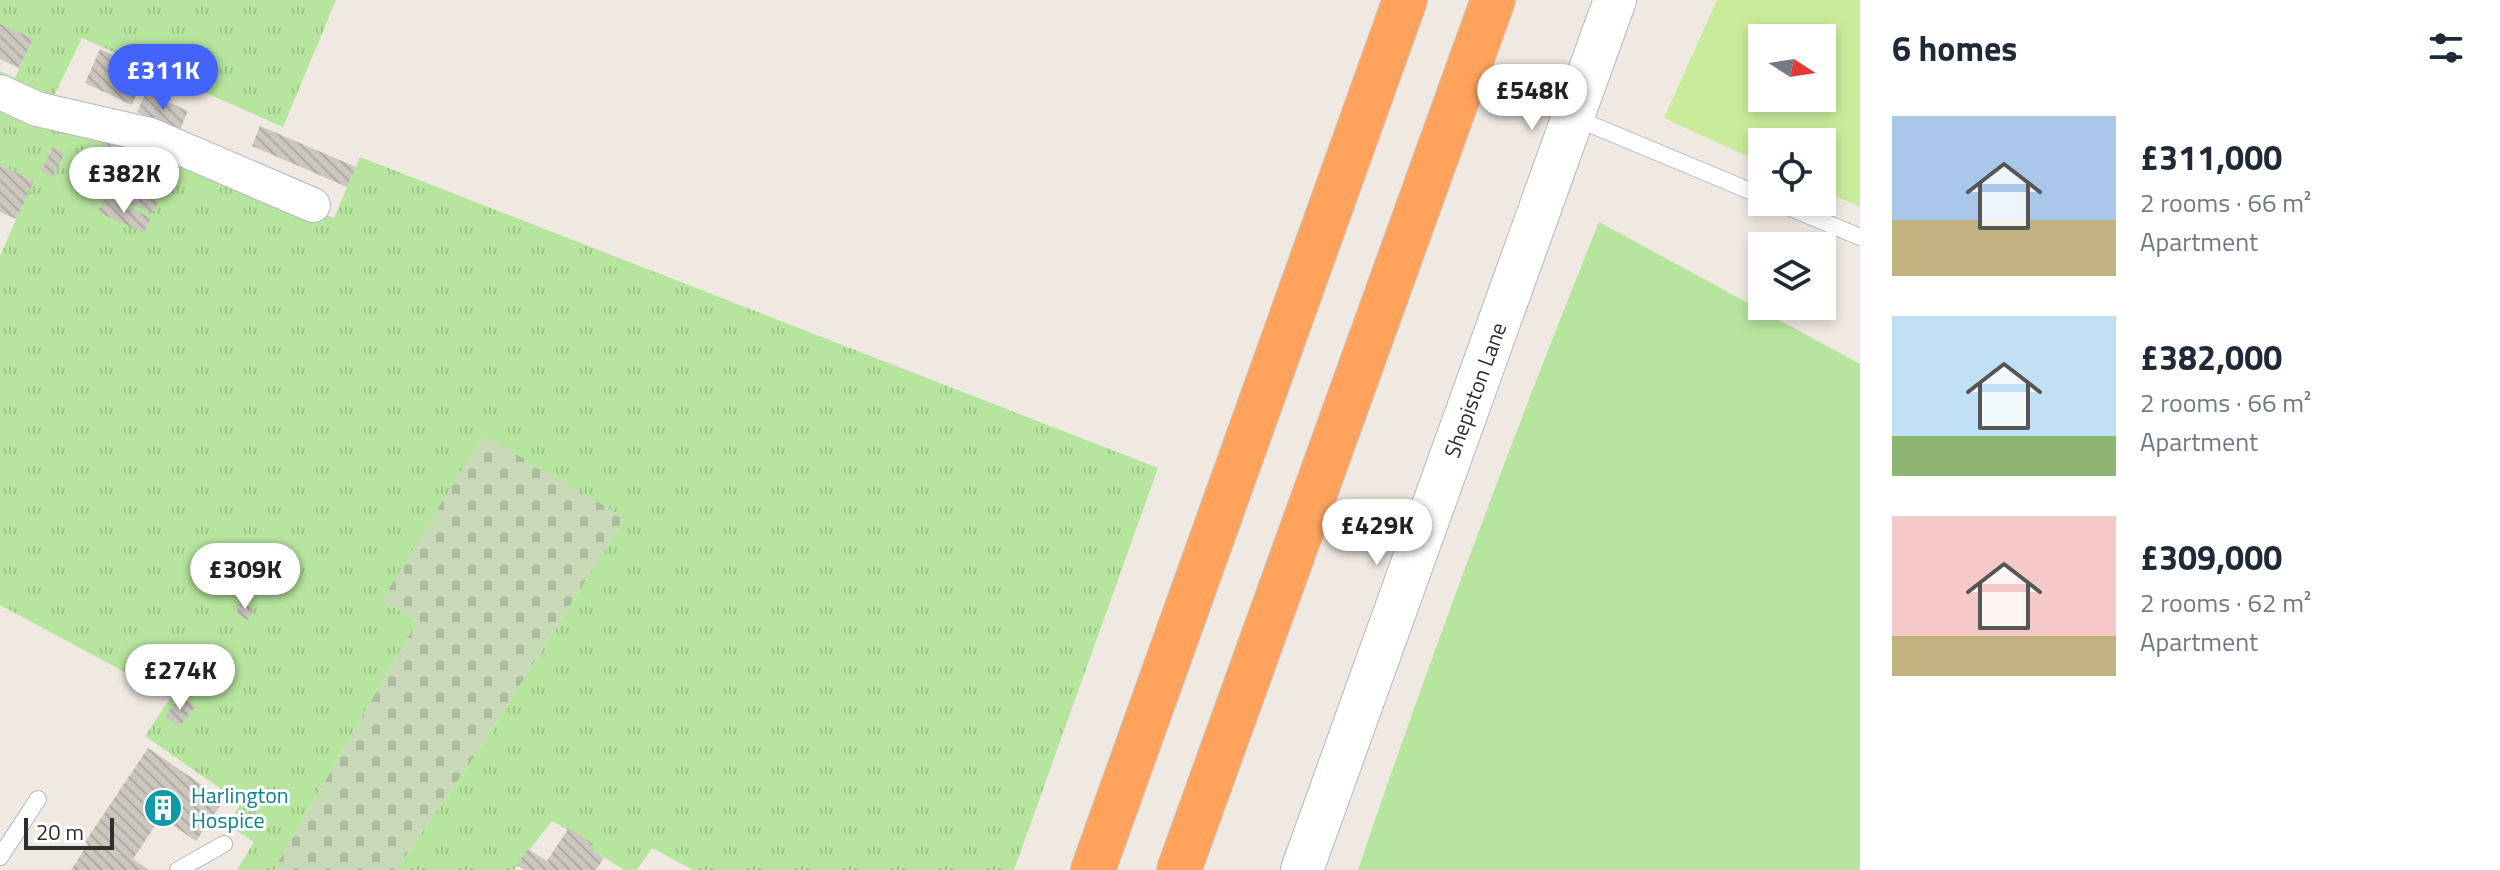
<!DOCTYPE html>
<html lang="en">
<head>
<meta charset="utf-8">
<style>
  :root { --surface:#fff; --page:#f2f2f3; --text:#1f2937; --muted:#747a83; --accent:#4264fb }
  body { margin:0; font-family:"Titillium Web",sans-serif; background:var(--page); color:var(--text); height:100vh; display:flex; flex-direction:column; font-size:30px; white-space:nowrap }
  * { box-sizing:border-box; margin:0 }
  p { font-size:26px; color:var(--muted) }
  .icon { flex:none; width:44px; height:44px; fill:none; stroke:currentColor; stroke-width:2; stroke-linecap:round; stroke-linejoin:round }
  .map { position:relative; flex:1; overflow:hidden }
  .details { display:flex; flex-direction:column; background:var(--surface); width:640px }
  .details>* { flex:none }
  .needle { width:52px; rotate:102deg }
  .fabs { position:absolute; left:1748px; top:24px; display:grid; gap:16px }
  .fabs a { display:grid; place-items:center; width:88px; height:88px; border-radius:0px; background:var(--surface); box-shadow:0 4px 12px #0003; font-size:40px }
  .scale { position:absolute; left:24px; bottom:20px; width:90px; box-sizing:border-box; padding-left:8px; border:4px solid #2e2e2e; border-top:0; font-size:22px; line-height:28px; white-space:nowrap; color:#2e2e2e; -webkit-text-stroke:6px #fff; paint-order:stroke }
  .price { position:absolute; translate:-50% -68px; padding:0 18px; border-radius:28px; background:#fff; color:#222; font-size:26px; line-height:52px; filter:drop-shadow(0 2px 4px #0008) }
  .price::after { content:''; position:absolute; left:50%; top:48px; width:24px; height:18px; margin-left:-12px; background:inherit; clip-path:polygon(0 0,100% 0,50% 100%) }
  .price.active { background:var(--accent); color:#fff }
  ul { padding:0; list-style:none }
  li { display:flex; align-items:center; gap:24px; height:200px; padding:0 32px }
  li span { display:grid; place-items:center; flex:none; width:224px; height:160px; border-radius:0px; color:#555 }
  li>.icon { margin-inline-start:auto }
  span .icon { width:96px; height:96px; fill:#fffc; stroke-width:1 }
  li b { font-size:34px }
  h2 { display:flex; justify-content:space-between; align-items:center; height:96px; padding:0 32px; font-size:34px }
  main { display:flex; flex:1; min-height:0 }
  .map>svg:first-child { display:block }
  .grass { fill:url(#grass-tufts) }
  .cemetery { fill:url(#cemetery-stones) }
  .park { fill:#b6e59e }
  .pitch { fill:#c9ec9a; fill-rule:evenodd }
  .building { fill:url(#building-back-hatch) }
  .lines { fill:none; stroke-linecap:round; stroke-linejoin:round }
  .service-casing { stroke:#b4b7c1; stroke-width:18 }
  .minor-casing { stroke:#b4b7c1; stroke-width:36 }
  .tertiary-casing { stroke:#b4b7c1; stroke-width:44 }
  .motorway-casing { stroke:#c9c9c9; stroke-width:46 }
  .service { stroke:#fff; stroke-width:16 }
  .minor { stroke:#fff; stroke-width:34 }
  .tertiary { stroke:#fff; stroke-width:42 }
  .motorway { stroke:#ffa35c; stroke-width:44 }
  .labels { text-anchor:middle; stroke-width:6; stroke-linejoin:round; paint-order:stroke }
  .street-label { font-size:22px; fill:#2e2e2e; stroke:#fff }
  .culture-label { font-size:22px; fill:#0d838f; stroke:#fff; text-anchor:start }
</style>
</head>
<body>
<main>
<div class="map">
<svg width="1860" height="870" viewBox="0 0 1860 870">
  <defs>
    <pattern id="grass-tufts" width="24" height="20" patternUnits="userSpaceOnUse" patternTransform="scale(2)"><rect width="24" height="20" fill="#b6e59e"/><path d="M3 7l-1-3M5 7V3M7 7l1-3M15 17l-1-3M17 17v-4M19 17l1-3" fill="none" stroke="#9dc588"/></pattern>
    <pattern id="cemetery-stones" width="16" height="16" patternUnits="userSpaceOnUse" patternTransform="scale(2)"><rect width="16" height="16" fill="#c8d9b8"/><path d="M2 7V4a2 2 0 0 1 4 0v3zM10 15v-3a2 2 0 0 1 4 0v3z" fill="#acbb9e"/></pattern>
    <pattern id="building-back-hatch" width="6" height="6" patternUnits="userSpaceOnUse" patternTransform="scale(2)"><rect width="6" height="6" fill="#cbc7bf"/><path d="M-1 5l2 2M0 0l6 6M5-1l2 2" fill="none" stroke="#afaba4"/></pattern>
  </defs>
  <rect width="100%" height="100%" fill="#efe9e1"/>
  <!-- grass -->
  <path class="grass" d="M0 0H336L283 127 82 38 47 110 202 163 334 218 360 157 1158 468 1014 870H693L652 848 637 870H624L591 849 593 844 552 821 514 870H396L481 747 625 518 383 601 417 621 274 870H237L254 842 228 825 241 803 145 736 171 697 0 605V256L33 181 0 165V71L15 78 32 40 0 24Z"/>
  <!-- cemetery -->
  <path class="cemetery" d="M483 435 625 518 481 747 396 870H274L417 621 382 600Z"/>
  <!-- park -->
  <path class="park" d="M1599 222 1860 364V870H1358C1432 651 1513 436 1599 222Z"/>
  <!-- pitch -->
  <path class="pitch" d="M1717 0H1860V207L1822 190V142H1762V163L1664 118ZM1762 38H1822V98H1762Z"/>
  <!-- building -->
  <g class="building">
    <path d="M0 24 33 39 19 68 0 59Z"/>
    <path d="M100 49 147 71 132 105 85 83Z"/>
    <path d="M146 92 188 111 179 132 137 112Z"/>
    <path d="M260 126 356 167 347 187 252 146Z"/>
    <path d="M108 131 179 162 173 177 102 146Z"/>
    <path d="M53 147 65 153 53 177 41 171Z"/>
    <path d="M108 153 129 163 123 176 102 166Z"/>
    <path d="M0 165 34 181 16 219 0 212Z"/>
    <path d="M123 181 160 197 153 213 116 197Z"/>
    <path d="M105 197 151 218 144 233 98 212Z"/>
    <path d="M241 602 254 609 248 620 236 613Z"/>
    <path d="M181 696 195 707 179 727 165 716Z"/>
    <path d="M148 748 224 800 196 841 161 817 133 859 149 870H71L88 844 85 842Z"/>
    <path d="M569 828 593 844 591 849 604 858 596 870H524L517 865 528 849 547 861Z"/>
  </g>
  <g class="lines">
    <!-- service casing -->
    <g class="service-casing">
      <g id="service">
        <path d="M1573 117 1762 196"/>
        <path d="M1776 202 1860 237"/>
        <path d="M0 857 38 799"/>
        <path d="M178 870 224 844"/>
      </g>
    </g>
    <!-- minor casing -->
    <g class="minor-casing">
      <path id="minor" d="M0 92 37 109 150 135 313 205"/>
    </g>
    <!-- tertiary casing -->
    <g class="tertiary-casing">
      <path id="tertiary" d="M1302 870 1615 0"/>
    </g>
    <!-- motorway casing -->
    <g class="motorway-casing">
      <g id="motorway">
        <path d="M1093 870 1405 0"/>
        <path d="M1179 870 1493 0"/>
      </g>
    </g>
    <!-- service -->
    <use href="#service" class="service"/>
    <!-- minor -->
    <use href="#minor" class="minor"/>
    <!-- tertiary -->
    <use href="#tertiary" class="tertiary"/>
    <!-- motorway -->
    <use href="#motorway" class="motorway"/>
  </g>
  <!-- icons -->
  <defs>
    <g id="building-disc" transform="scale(2)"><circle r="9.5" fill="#0f9aa8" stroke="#fff"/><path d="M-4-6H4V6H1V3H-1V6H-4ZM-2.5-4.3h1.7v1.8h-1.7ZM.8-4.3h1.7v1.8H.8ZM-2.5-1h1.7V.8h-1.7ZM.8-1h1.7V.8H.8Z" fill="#fff"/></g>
  </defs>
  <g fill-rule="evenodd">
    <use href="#building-disc" x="163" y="808"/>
  </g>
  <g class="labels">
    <!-- street labels -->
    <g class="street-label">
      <text transform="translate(1475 390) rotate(-70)" y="8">Shepiston Lane</text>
    </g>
    <!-- culture labels -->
    <g class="culture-label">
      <text x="191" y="803">Harlington<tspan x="191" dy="25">Hospice</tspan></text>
    </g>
  </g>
</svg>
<div class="fabs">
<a><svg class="needle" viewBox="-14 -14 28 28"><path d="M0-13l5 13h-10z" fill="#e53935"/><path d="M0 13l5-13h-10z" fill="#747a83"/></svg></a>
<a><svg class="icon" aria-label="locate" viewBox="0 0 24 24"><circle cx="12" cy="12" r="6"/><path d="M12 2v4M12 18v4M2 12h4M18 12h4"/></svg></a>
<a><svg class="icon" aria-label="layers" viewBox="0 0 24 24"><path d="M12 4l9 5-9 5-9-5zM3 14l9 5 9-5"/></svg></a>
</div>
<div class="scale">20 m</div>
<b class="price active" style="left:163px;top:112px">£311K</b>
<b class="price" style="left:1532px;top:132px">£548K</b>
<b class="price" style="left:124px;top:215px">£382K</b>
<b class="price" style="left:1377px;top:567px">£429K</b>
<b class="price" style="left:245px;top:611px">£309K</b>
<b class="price" style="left:180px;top:712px">£274K</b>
</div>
<section class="details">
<h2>6 homes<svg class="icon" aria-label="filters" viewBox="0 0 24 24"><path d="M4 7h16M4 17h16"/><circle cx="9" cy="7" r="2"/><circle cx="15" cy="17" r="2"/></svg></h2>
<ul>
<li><span style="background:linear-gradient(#a9c7e8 65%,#c2b280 0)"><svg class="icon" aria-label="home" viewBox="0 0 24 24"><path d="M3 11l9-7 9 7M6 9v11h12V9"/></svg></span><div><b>£311,000</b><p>2 rooms · 66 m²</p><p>Apartment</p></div></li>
<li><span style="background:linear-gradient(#bfe0f5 75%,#8fb573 0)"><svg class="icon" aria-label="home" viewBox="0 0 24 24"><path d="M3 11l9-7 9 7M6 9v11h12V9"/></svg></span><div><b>£382,000</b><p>2 rooms · 66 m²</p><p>Apartment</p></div></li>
<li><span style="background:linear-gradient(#f6c9c9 75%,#c2b280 0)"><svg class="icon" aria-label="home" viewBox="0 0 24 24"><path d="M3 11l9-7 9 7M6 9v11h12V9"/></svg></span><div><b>£309,000</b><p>2 rooms · 62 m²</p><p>Apartment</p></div></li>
</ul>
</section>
</main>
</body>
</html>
